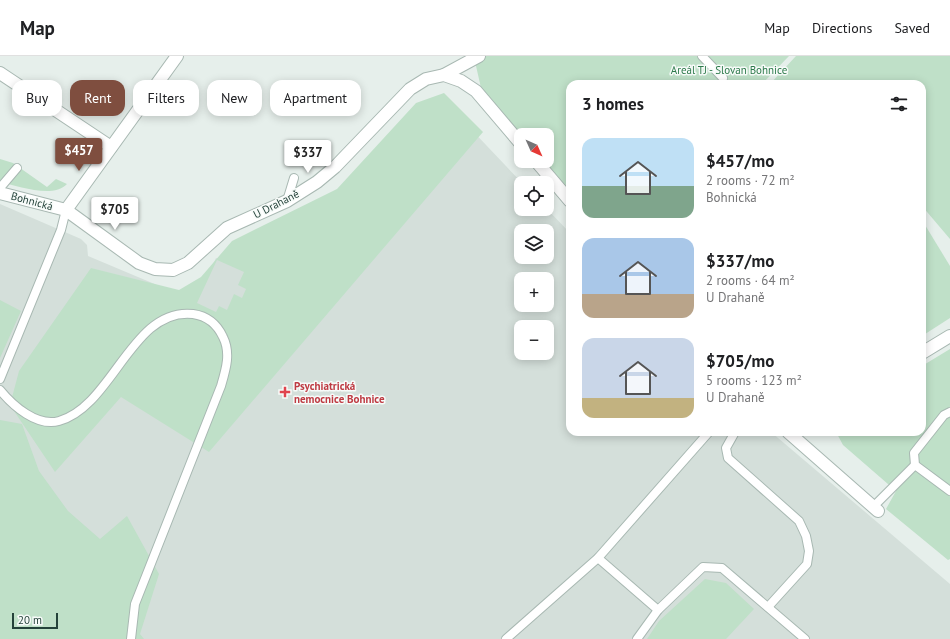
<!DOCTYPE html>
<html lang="en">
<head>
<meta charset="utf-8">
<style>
  :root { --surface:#fff; --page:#f2f2f2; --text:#202124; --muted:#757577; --line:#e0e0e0; --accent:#7f4e3f }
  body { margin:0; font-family:"PT Sans",sans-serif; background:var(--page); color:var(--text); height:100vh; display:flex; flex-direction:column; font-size:15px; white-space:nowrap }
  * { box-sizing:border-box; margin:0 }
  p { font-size:13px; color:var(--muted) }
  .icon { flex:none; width:22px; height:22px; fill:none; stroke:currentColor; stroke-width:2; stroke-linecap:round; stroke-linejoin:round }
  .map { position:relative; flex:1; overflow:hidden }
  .drawer { position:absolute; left:566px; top:24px; width:360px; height:356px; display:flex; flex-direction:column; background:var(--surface); border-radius:12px; box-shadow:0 2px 10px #0003 }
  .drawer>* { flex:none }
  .guide { position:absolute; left:12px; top:24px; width:380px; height:36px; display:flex; gap:8px }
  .needle { width:26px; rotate:135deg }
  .buttons { position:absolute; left:514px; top:72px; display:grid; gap:8px }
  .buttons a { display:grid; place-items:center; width:40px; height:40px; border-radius:8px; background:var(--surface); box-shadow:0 2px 10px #0003; font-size:20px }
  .scale { position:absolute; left:12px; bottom:10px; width:46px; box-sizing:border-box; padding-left:4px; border:2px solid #24423a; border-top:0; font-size:11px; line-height:14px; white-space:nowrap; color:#24423a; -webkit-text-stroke:3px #f7fbf9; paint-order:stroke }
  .price { position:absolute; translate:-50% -34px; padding:0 9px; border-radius:4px; background:#fff; color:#222; font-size:13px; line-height:26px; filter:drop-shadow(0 1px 2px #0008) }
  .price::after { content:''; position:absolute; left:50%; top:24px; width:12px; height:9px; margin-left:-6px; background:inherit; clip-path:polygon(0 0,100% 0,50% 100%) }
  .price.active { background:var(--accent); color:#fff }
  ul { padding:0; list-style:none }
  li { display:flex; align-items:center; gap:12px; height:100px; padding:0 16px }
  li span { display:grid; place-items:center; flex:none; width:112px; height:80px; border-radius:12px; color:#555 }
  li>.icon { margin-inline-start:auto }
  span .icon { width:48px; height:48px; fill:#fffc; stroke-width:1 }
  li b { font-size:17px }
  h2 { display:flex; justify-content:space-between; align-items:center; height:48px; padding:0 16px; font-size:17px }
  .chip { padding:0 14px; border-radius:12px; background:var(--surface); box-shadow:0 2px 10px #0003; font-size:14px; line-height:36px }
  .chip.active { background:var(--accent); color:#fff }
  header { display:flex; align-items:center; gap:24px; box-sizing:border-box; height:56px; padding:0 20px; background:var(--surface); border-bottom:1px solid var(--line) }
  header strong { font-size:19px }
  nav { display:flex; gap:22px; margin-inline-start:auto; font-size:14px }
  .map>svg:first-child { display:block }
  .built { fill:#d4dfda; fill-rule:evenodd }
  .green { fill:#bfe0c8; fill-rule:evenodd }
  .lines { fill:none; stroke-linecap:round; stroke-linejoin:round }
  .lane-casing { stroke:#a8b8b2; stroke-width:10 }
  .street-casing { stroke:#a8b8b2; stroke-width:14 }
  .lane { stroke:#fff; stroke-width:8 }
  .street { stroke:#fff; stroke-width:12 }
  .health-dot { fill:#e0444e; stroke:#f7fbf9; stroke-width:1.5 }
  .labels { text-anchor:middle; stroke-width:3; stroke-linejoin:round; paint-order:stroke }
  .park-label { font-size:11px; fill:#2d7a4b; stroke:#f7fbf9 }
  .street-label { font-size:11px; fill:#24423a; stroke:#f7fbf9 }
  .health-label { font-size:11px; font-weight:bold; fill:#be3a42; stroke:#f7fbf9; text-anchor:start }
</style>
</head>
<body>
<header>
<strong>Map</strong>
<nav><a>Map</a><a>Directions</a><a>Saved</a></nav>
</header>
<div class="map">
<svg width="950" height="583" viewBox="0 0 950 583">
  <rect width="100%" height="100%" fill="#e6efeb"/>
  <!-- built -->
  <path class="built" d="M449 50 522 127H521V153H547L570 177V376H771L950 528V583H0V148L81 183 87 189 88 200 195 245 216 202 226 206 327 156ZM521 175H547V201H521ZM521 223H547V249H521ZM521 271H547V297H521Z"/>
  <!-- green -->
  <g class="green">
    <path d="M475 0H789L762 28H570V135L544 105H547V79H522L481 32 474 1Z"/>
    <path d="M796 0H950V183L922 150V28H770Z"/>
    <path d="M444 37 483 76 209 396 121 341 55 416 10 349 19 315 91 212 179 234 201 221 232 185 337 133 416 47ZM217 204 244 216 238 229 246 233 242 242 234 238 227 254 219 250 216 256 197 247Z"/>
    <path d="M0 103 13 107 47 131 56 123 67 128C53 143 18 130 0 126Z"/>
    <path d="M922 164 950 210V262L922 280Z"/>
    <path d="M0 244 21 255 0 302Z"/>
    <path d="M950 293V503L948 504 886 453 896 435 843 389 836 376H922V310Z"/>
    <path d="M0 364 22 368 39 415 68 455 100 483 127 460 159 518 140 578 144 583H0Z"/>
    <path d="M705 523 726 527 754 553 726 583H647L659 565Z"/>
  </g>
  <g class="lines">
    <!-- lane casing -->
    <g class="lane-casing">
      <g id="lane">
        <path d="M702 0 723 22"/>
        <path d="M0 132 17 112"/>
        <path d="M287 145 294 122"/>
        <path d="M0 323 61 174 66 154"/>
        <path d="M0 334C13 350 37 371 59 365 113 350 132 251 193 258 207 260 217 268 223 281 231 297 226 313 221 330L135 548 131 583"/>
        <path d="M950 356 944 359 914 397 915 409 950 435"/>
        <path d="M735 376 726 392 728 402 799 465 806 480 809 495 807 508 768 551"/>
        <path d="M873 451 915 409"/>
        <path d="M598 502 658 554"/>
        <path d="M506 583 598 502 709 376"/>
        <path d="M637 583 658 554 703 511 722 512 805 583"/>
      </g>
    </g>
    <!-- street casing -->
    <g class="street-casing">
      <g id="street">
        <path d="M0 17 111 91"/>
        <path d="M444 19 479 0"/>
        <path d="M536 105 570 145"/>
        <path d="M0 137 66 154 139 207 155 213 173 214 188 207 227 172 287 145 317 126 335 111 410 33 426 23 444 19 461 25 476 35 521 88"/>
        <path d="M66 154 177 0"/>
        <path d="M922 297 950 280"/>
        <path d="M788 376 878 455"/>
      </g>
    </g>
    <!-- lane -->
    <use href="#lane" class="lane"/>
    <!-- street -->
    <use href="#street" class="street"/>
  </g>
  <!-- markers -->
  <path class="health-dot" d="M283 330h4v4h4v4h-4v4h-4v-4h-4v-4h4z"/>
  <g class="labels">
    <!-- park labels -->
    <g class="park-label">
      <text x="729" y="18">Areál TJ - Slovan Bohnice</text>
    </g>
    <!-- street labels -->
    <g class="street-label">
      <text transform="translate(32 145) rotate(15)" y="4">Bohnická</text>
      <text transform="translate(276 148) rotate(-27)" y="4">U Drahaně</text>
    </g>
    <!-- health labels -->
    <g class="health-label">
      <text x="294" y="334">Psychiatrická<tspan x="294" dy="13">nemocnice Bohnice</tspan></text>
    </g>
  </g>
</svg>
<div class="buttons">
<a><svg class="needle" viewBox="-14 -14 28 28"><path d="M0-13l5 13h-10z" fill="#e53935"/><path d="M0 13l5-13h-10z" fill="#757577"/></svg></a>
<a><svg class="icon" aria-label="locate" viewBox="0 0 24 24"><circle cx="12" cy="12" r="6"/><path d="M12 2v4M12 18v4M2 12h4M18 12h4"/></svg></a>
<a><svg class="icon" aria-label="layers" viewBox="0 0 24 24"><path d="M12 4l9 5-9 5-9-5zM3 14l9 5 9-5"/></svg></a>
<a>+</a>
<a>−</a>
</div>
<div class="scale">20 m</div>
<b class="price active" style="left:79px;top:116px">$457</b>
<b class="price" style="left:308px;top:118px">$337</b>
<b class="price" style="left:115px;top:175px">$705</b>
<div class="guide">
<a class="chip">Buy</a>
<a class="chip active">Rent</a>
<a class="chip">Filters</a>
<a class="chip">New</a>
<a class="chip">Apartment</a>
</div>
<section class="drawer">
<h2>3 homes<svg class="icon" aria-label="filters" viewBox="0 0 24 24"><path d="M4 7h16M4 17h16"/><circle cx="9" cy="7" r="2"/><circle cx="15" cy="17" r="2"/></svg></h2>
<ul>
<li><span style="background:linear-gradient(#bfe0f5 60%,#7fa58c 0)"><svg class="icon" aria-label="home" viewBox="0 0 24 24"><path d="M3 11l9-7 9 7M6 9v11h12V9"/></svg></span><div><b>$457/mo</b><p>2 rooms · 72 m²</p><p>Bohnická</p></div></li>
<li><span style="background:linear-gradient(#a9c7e8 70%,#b9a48a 0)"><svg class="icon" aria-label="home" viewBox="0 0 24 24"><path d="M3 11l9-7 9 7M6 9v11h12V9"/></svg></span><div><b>$337/mo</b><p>2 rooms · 64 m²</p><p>U Drahaně</p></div></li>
<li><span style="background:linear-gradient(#c9d6e8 75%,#c2b280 0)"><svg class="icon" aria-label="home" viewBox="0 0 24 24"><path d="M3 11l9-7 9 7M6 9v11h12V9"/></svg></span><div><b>$705/mo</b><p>5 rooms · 123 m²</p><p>U Drahaně</p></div></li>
</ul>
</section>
</div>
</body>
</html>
